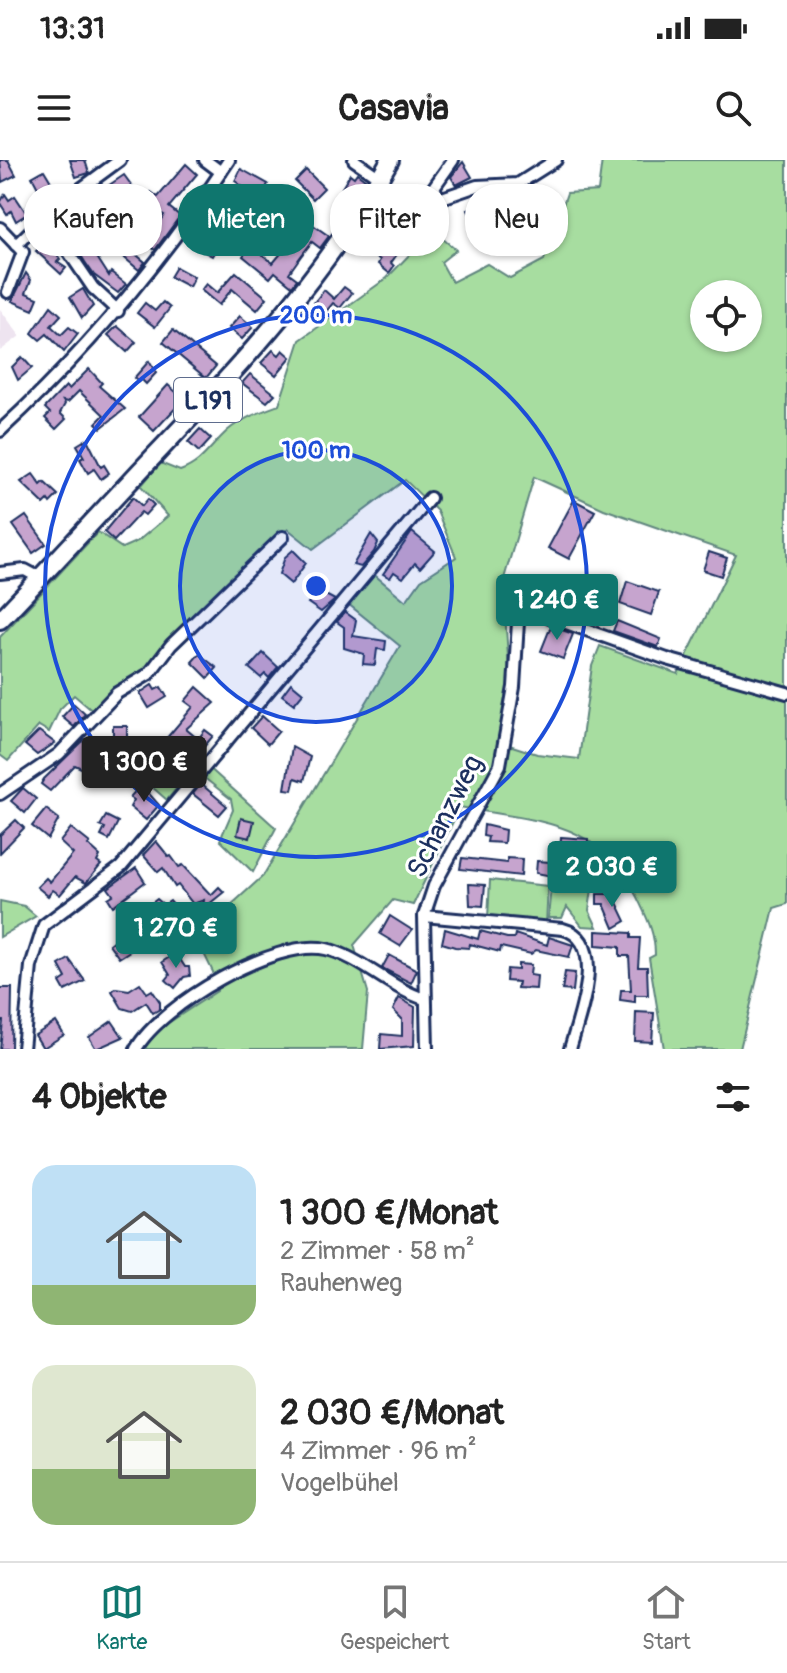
<!DOCTYPE html>
<html lang="de">
<head>
<meta charset="utf-8">
<style>
  :root { --surface:#fff; --page:#f2f2f2; --text:#222; --muted:#767676; --line:#e0e0e0; --accent:#0f766e }
  body { margin:0; font-family:Pangolin,sans-serif; background:var(--page); color:var(--text); height:100vh; display:flex; flex-direction:column; font-size:30px; white-space:nowrap }
  * { box-sizing:border-box; margin:0 }
  p { font-size:26px; color:var(--muted) }
  .icon { flex:none; width:44px; height:44px; fill:none; stroke:currentColor; stroke-width:2; stroke-linecap:round; stroke-linejoin:round }
  .map { position:relative; height:889px; overflow:hidden }
  .details { display:flex; flex-direction:column; background:var(--surface); flex:1 }
  .details>* { flex:none }
  .banner { position:absolute; left:24px; top:24px; width:740px; height:72px; display:flex; gap:16px }
  .buttons { position:absolute; left:690px; top:120px; display:grid; gap:16px }
  .buttons a { display:grid; place-items:center; width:72px; height:72px; border-radius:50%; background:var(--surface); box-shadow:0 2px 6px #0004; font-size:40px }
  .price { position:absolute; translate:-50% -68px; padding:0 18px; border-radius:8px; background:var(--accent); color:#fff; font-size:26px; line-height:52px; filter:drop-shadow(0 2px 4px #0008) }
  .price::after { content:''; position:absolute; left:50%; top:48px; width:24px; height:18px; margin-left:-12px; background:inherit; clip-path:polygon(0 0,100% 0,50% 100%) }
  .price.current { background:#222; color:#fff }
  ul { padding:0; list-style:none }
  li { display:flex; align-items:center; gap:24px; height:200px; padding:0 32px }
  li span { display:grid; place-items:center; flex:none; width:224px; height:160px; border-radius:24px; color:#555 }
  li>.icon { margin-inline-start:auto }
  span .icon { width:96px; height:96px; fill:#fffc; stroke-width:1 }
  li b { font-size:34px }
  h2 { display:flex; justify-content:space-between; align-items:center; height:96px; padding:0 32px; font-size:34px }
  .chip { padding:0 28px; border-radius:32px; background:var(--surface); box-shadow:0 2px 6px #0004; font-size:28px; line-height:72px }
  .chip.current { background:var(--accent); color:#fff }
  .status { display:flex; justify-content:space-between; align-items:center; height:56px; padding:0 40px; background:var(--surface); direction:ltr }
  .status svg { height:22px; fill:currentColor }
  header { display:flex; justify-content:space-between; align-items:center; height:104px; padding:0 32px; background:var(--surface); font-size:36px; font-weight:700 }
  .tabs { display:flex; justify-content:space-around; align-items:center; height:112px; border-top:2px solid var(--line); background:var(--surface); font-size:22px; color:var(--muted) }
  .tabs a { display:grid; justify-items:center; gap:4px }
  .tabs .current { color:var(--accent) }
  .map>svg:first-child { display:block }
  .built { fill:#eee4f0 }
  .green { fill:#a7dda0; stroke:#61867f; stroke-width:2; fill-rule:evenodd }
  .building { fill:#c6a4ce; stroke:#1b2f5e; stroke-width:2 }
  .lines { fill:none; stroke-linecap:round; stroke-linejoin:round }
  .minor-casing { stroke:#1b2f5e; stroke-width:16 }
  .primary-casing { stroke:#1b2f5e; stroke-width:22 }
  .minor { stroke:#fff; stroke-width:10 }
  .primary { stroke:#fff; stroke-width:16 }
  .ring { fill:none; stroke:#1d4ed8; stroke-width:4 }
  .labels { text-anchor:middle; stroke-width:6; stroke-linejoin:round; paint-order:stroke }
  .shield { fill:#fff; stroke:#5f6d8e; stroke-width:2 }
  .shield-label { font-size:26px; font-weight:bold; fill:#1b2f5e }
  .street-label { font-size:28px; fill:#1b2f5e; stroke:#fff }
  .centre { fill:#1d4ed8; stroke:#fff; stroke-width:4 }
  .ring-label { font-size:24px; text-anchor:middle; font-weight:bold; fill:#1d4ed8; stroke:#fff; stroke-width:6; stroke-linejoin:round; paint-order:stroke }
</style>
</head>
<body>
<div class="status"><b>13:31</b><svg viewBox="0 0 49 12"><path d="M0 12V9h3v3zM5 12V6h3v6zM10 12V3h3v9zM15 12V0h3v12zM26 1h20v11H26zM47 4h2v5h-2z"/></svg></div>
<header><svg class="icon" aria-label="menu" viewBox="0 0 24 24"><path d="M4 6h16M4 12h16M4 18h16"/></svg>Casavia<svg class="icon" aria-label="search" viewBox="0 0 24 24"><circle cx="10" cy="10" r="6"/><path d="M15 15l6 6"/></svg></header>
<div class="map">
<svg width="787" height="889" viewBox="0 0 787 889">
  <rect width="100%" height="100%" fill="#fff"/>
  <filter id="ink" filterUnits="userSpaceOnUse"><feTurbulence type="fractalNoise" baseFrequency=".0125" numOctaves="2"/><feDisplacementMap in="SourceGraphic" scale="16" xChannelSelector="R" yChannelSelector="G"/><feConvolveMatrix kernelMatrix="1 2 1 2 8 2 1 2 1" color-interpolation-filters="sRGB"/></filter>
  <g filter="url(#ink)">
    <!-- built -->
    <path class="built" d="M0 149 20 176 0 191Z"/>
    <!-- green -->
    <g class="green">
      <path d="M602 0H787V744L774 748 740 889H664L649 798 655 795C655 772 647 758 637 737 595 657 540 663 460 647L413 745 393 740 354 785 368 832 363 889H144L153 873 217 831 213 812 196 777 263 716 400 486 347 443 372 413 406 441 421 420 456 397 437 351 405 320 313 389 288 369 146 510 95 553 74 535 60 549 49 572 39 566 8 601 0 595V477L98 372 122 388 138 381 168 356 141 326 160 303 180 311C201 303 207 291 223 275 237 260 260 252 279 245L300 180 387 118 413 91 421 60 456 90 441 102 452 122 487 104 510 118 544 100 567 33 598 31ZM704 134H748V178H704ZM534 317 604 349 736 395 678 514 600 486 592 506 579 599 537 594 506 584 510 528 503 422Z"/>
      <path d="M148 581 184 612 182 622 167 640 128 606Z"/>
      <path d="M206 605 276 668 253 712 220 680 233 650 231 639 198 613Z"/>
      <path d="M490 720 548 726 546 764 488 758Z"/>
      <path d="M551 727 592 729 589 750 597 767 582 766 567 747 562 758H548Z"/>
      <path d="M0 741 24 746 36 756 0 777Z"/>
    </g>
    <!-- building -->
    <g class="building">
      <path d="M0 0H8L16 15 2 22Z"/>
      <path d="M70 0H85L89 13 76 17Z"/>
      <path d="M463 2 472 17 456 25 451 17Z"/>
      <path d="M186 4 197 14 169 47 180 56 155 90 145 82 164 55 142 42 151 32 158 37Z"/>
      <path d="M241 9 268 24 260 40 235 21Z"/>
      <path d="M44 10 59 35 46 43 32 17Z"/>
      <path d="M306 10 324 28 313 39 295 21Z"/>
      <path d="M357 13 365 19 354 36 342 28 350 14 354 17Z"/>
      <path d="M124 15 132 26 106 43 99 32Z"/>
      <path d="M498 33H503L513 51 503 56 509 71 498 76 490 60 476 67 468 50 476 46 478 51 483 48 485 51 501 43Z"/>
      <path d="M5 34 9 40 15 36 27 54 16 61 11 51 7 54 0 43Z"/>
      <path d="M221 43 240 54 235 63 225 58 222 64 213 59Z"/>
      <path d="M301 44 309 51 303 58 329 76 320 88 312 82 301 96 289 113 297 119 292 126 275 112 270 118 243 96 251 85 273 103 294 78 281 68Z"/>
      <path d="M80 47 145 102 139 110 71 53Z"/>
      <path d="M117 50 135 63 130 71 112 58Z"/>
      <path d="M377 74 402 87 391 103 394 106 389 113 378 104 380 100 366 89Z"/>
      <path d="M199 76 219 84 212 96 193 86Z"/>
      <path d="M48 81 60 99 57 102 66 108 61 114 36 91Z"/>
      <path d="M91 88 109 116 111 112 126 124 118 133 94 115 85 102 80 94Z"/>
      <path d="M176 107 194 117 189 127 170 117Z"/>
      <path d="M236 112 267 138 257 150 232 129 219 145 201 130 206 124 217 133Z"/>
      <path d="M26 113 31 120 26 133 38 138 33 150 12 141Z"/>
      <path d="M344 127 352 133 340 148 333 143 324 154 313 144 324 130 334 139Z"/>
      <path d="M83 129 93 146 82 158 70 137Z"/>
      <path d="M163 142 170 148 155 167 137 153 145 143 155 151Z"/>
      <path d="M51 146 61 155 51 166 61 175 69 167 78 174 64 192 47 174 40 180 32 173Z"/>
      <path d="M240 156 253 167 242 179 229 168Z"/>
      <path d="M117 166 136 182 127 192 108 175Z"/>
      <path d="M173 170 216 206 206 218 163 182Z"/>
      <path d="M273 190 279 195 283 190 291 197 276 215 261 203Z"/>
      <path d="M22 197 32 208 18 220 12 207Z"/>
      <path d="M149 201 156 213 146 224 141 219 138 222 134 218Z"/>
      <path d="M89 209 102 223 99 226 125 249 101 268 96 263 104 255 79 231 68 242 63 241 65 244 60 253 66 259 56 269 45 258 50 253 45 248 66 226 69 229Z"/>
      <path d="M250 214 275 234 267 242 242 223Z"/>
      <path d="M168 225 184 239 154 271 139 257Z"/>
      <path d="M200 269 211 279 199 292 188 282Z"/>
      <path d="M87 279 101 307 104 305 109 313 101 319 94 309 88 313 80 299 84 297 77 285Z"/>
      <path d="M33 314 41 325 44 322 58 335 50 343 48 340 44 344 21 322Z"/>
      <path d="M133 337 142 346 148 339 154 345 145 355 141 352 114 381 104 372Z"/>
      <path d="M574 340 595 351 569 399 548 388Z"/>
      <path d="M26 356 46 384 33 393 13 365Z"/>
      <path d="M412 372 435 391 420 408 415 403 403 418 394 412 390 418 383 414Z"/>
      <path d="M371 374 378 383 374 392 361 407 353 405Z"/>
      <path d="M293 390 306 403 291 424 279 414 285 397Z"/>
      <path d="M709 392 727 398 721 416 703 410Z"/>
      <path d="M558 420 568 423 563 440 592 450 588 462 535 443 538 434 552 439Z"/>
      <path d="M627 421 659 432 651 455 620 444Z"/>
      <path d="M318 431 335 440 321 452 308 443Z"/>
      <path d="M345 452 356 460 353 476 386 481 385 490 377 489 375 505 363 504 364 494 344 488V467L337 462Z"/>
      <path d="M617 461 661 479 658 487 613 471Z"/>
      <path d="M551 466 573 474 563 499 541 491Z"/>
      <path d="M263 493 278 507 269 518 265 514 261 518 249 508Z"/>
      <path d="M199 494 217 508 208 518 192 502Z"/>
      <path d="M291 523 303 533 294 544 282 535Z"/>
      <path d="M152 525 155 530 161 527 167 537 149 548 140 533Z"/>
      <path d="M197 527 215 543 186 569 198 579 205 570 213 576 194 599 187 593 190 589 178 579 172 586 165 580 193 547 185 541Z"/>
      <path d="M74 544 85 554 74 567 62 557Z"/>
      <path d="M262 556 279 571 268 584 251 568Z"/>
      <rect x="113" y="566" width="14" height="22"/>
      <path d="M39 571 55 583 37 595 25 585Z"/>
      <path d="M85 579 91 584 87 589 103 596 98 616 75 605 50 631 41 624 44 619Z"/>
      <path d="M292 587 310 597 304 621 295 618 292 630 285 629Z"/>
      <path d="M201 624 227 646 219 655 193 634Z"/>
      <path d="M23 628 36 639 25 653 11 641Z"/>
      <path d="M138 628 143 632 145 629 159 645 146 660 130 647 134 640 130 637Z"/>
      <path d="M46 649 59 659 48 679 32 666Z"/>
      <path d="M106 656 118 662 109 680 101 676 105 668 100 666Z"/>
      <path d="M241 658 254 661 250 678 237 675Z"/>
      <path d="M16 660 24 668 0 693V675Z"/>
      <path d="M484 665 505 670 504 683 487 682 488 677 483 676Z"/>
      <path d="M71 668 90 683 88 685 100 696 97 702 101 705 86 723 75 717 60 735 53 730 48 736 37 727 46 718 50 722 73 694 60 682Z"/>
      <path d="M561 677 588 679 587 697 560 694Z"/>
      <path d="M156 681 169 697 171 696 179 707 183 705 211 735 219 727 224 732 203 749 204 740 193 744 178 725 175 727 163 708 158 712 143 695Z"/>
      <path d="M462 698 507 703V698L522 699 521 716 460 709Z"/>
      <path d="M537 701 564 703 563 718 536 713Z"/>
      <path d="M136 708 145 722 113 746 108 738 113 735 108 728Z"/>
      <path d="M469 724 485 725 483 746 470 745Z"/>
      <path d="M597 734H613L626 761 614 768 604 744H597Z"/>
      <path d="M157 739 164 745 170 741 181 754 170 762 167 757 160 762 148 746Z"/>
      <path d="M390 756 412 770 400 786 380 774Z"/>
      <path d="M445 769 478 779 480 771 507 778H514L515 774 547 785 549 777 573 785 569 797 536 790 531 794 501 787 500 792 470 784 469 788 455 787 442 783Z"/>
      <path d="M596 771 631 773V778H640L638 807H647L648 835H635V842L620 840 621 830H631L629 796H620V787L596 785Z"/>
      <path d="M122 774 133 789 119 798 109 784Z"/>
      <path d="M176 793 185 807H189L190 816 184 817 175 828 166 820 170 815 162 802Z"/>
      <path d="M389 795 417 810 411 823 382 808Z"/>
      <path d="M69 799 85 821 65 831 60 822 66 818 59 805Z"/>
      <path d="M518 804 531 805 530 815 537 816 536 829 517 828 518 822 506 821 507 809 518 810Z"/>
      <path d="M565 812 575 813 573 831 562 830Z"/>
      <path d="M140 823 147 833 152 830 160 842V849L153 853 146 842 132 851 122 848 112 831 116 828 129 830Z"/>
      <path d="M0 828H12L11 889H0L3 861H0Z"/>
      <path d="M399 838 415 847 414 886 380 889 381 874 402 876V859L393 850Z"/>
      <path d="M636 852 654 853 652 882 635 881Z"/>
      <path d="M112 861 123 877 96 889 89 877Z"/>
      <path d="M56 862 64 875 43 888 35 875Z"/>
    </g>
    <g class="lines">
      <!-- minor casing -->
      <g class="minor-casing">
        <g id="minor">
          <path d="M205 0 221 12"/>
          <path d="M354 0 380 18"/>
          <path d="M453 0 434 27 439 39 477 26 518 24 556 0"/>
          <path d="M45 57 93 128 118 151"/>
          <path d="M0 68 23 92 8 132"/>
          <path d="M16 85 52 50 120 0"/>
          <path d="M0 271C89 189 163 100 229 0"/>
          <path d="M0 413 25 410 40 418"/>
          <path d="M0 634 59 594 117 533 149 514 171 485 283 377"/>
          <path d="M424 756 563 769C609 781 579 857 570 889"/>
          <path d="M23 889 31 806 44 765 121 707 430 338"/>
          <path d="M136 889C161 845 275 778 326 789 361 797 389 828 425 839"/>
          <path d="M427 889 424 756 434 726 500 605 514 527 519 446 667 499 787 533"/>
        </g>
      </g>
      <!-- primary casing -->
      <g class="primary-casing">
        <path id="primary" d="M0 460C46 412 92 362 138 313 233 213 322 122 390 0"/>
      </g>
      <!-- minor -->
      <use href="#minor" class="minor"/>
      <!-- primary -->
      <use href="#primary" class="primary"/>
    </g>
  </g>
  <!-- distance rings -->
  <circle cx="316" cy="426" r="136" fill="#1d4ed8" fill-opacity=".12"/>
  <g class="ring">
    <circle cx="316" cy="426" r="136"/>
    <circle cx="316" cy="426" r="271"/>
  </g>
  <g class="labels">
    <!-- shield labels -->
    <rect class="shield" x="174" y="218" width="68" height="44" rx="6"/>
    <g class="shield-label">
      <text x="208" y="249">L191</text>
    </g>
    <!-- street labels -->
    <g class="street-label">
      <text transform="translate(444 656) rotate(-63)" y="10">Schanzweg</text>
    </g>
  </g>
  <circle cx="316" cy="426" r="12" class="centre"/>
  <g class="ring-label">
    <text x="316" y="163">200 m</text>
    <text x="316" y="298">100 m</text>
  </g>
</svg>
<div class="buttons">
<a><svg class="icon" aria-label="locate" viewBox="0 0 24 24"><circle cx="12" cy="12" r="6"/><path d="M12 2v4M12 18v4M2 12h4M18 12h4"/></svg></a>
</div>
<b class="price" style="left:557px;top:482px">1 240 €</b>
<b class="price current" style="left:144px;top:644px">1 300 €</b>
<b class="price" style="left:612px;top:749px">2 030 €</b>
<b class="price" style="left:176px;top:810px">1 270 €</b>
<div class="banner">
<a class="chip">Kaufen</a>
<a class="chip current">Mieten</a>
<a class="chip">Filter</a>
<a class="chip">Neu</a>
</div>
</div>
<section class="details">
<h2>4 Objekte<svg class="icon" aria-label="filters" viewBox="0 0 24 24"><path d="M4 7h16M4 17h16"/><circle cx="9" cy="7" r="2"/><circle cx="15" cy="17" r="2"/></svg></h2>
<ul>
<li><span style="background:linear-gradient(#bfe0f5 75%,#8fb573 0)"><svg class="icon" aria-label="home" viewBox="0 0 24 24"><path d="M3 11l9-7 9 7M6 9v11h12V9"/></svg></span><div><b>1 300 €/Monat</b><p>2 Zimmer · 58 m²</p><p>Rauhenweg</p></div></li>
<li><span style="background:linear-gradient(#dfe7d0 65%,#8fb573 0)"><svg class="icon" aria-label="home" viewBox="0 0 24 24"><path d="M3 11l9-7 9 7M6 9v11h12V9"/></svg></span><div><b>2 030 €/Monat</b><p>4 Zimmer · 96 m²</p><p>Vogelbühel</p></div></li>
</ul>
</section>
<nav class="tabs">
<a class="current"><svg class="icon" aria-label="map" viewBox="0 0 24 24"><path d="M3 6l6-2 6 2 6-2v14l-6 2-6-2-6 2zM9 4v14M15 6v14"/></svg>Karte</a>
<a><svg class="icon" aria-label="saved" viewBox="0 0 24 24"><path d="M7 4h10v16l-5-4-5 4z"/></svg>Gespeichert</a>
<a><svg class="icon" aria-label="home" viewBox="0 0 24 24"><path d="M3 11l9-7 9 7M6 9v11h12V9"/></svg>Start</a>
</nav>
</body>
</html>
